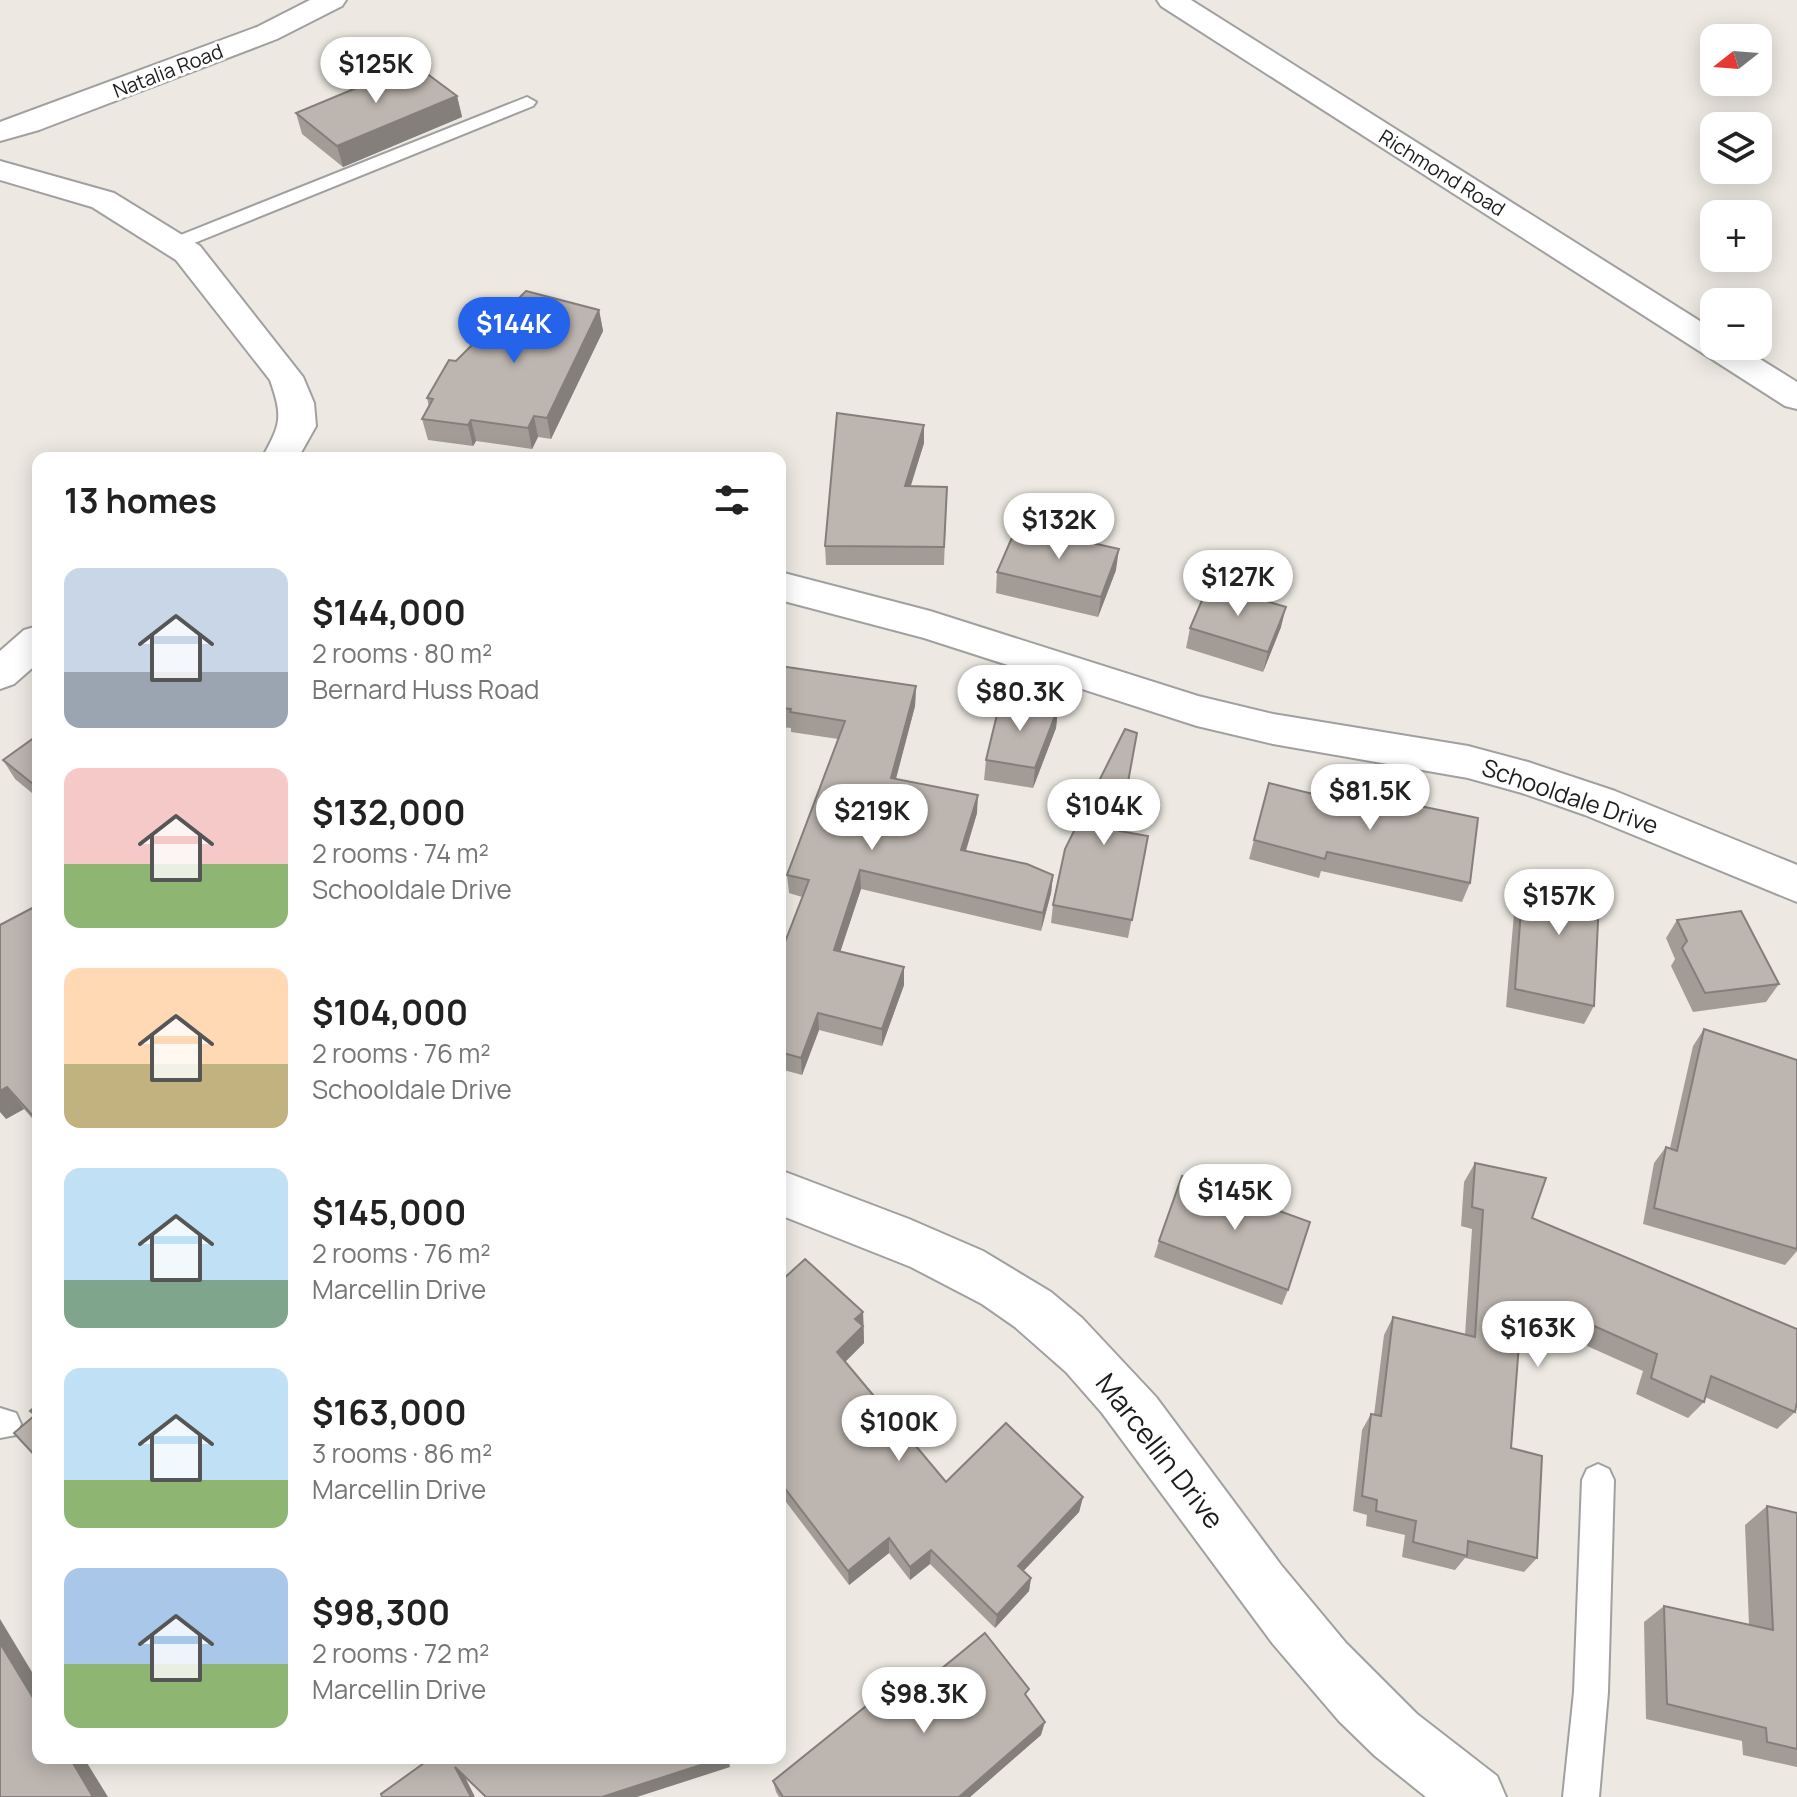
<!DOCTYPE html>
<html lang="en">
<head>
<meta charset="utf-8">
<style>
  :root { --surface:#fff; --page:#f6f6f6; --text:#222; --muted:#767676; --accent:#2563eb }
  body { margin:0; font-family:Manrope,sans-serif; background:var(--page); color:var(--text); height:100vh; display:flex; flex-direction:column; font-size:30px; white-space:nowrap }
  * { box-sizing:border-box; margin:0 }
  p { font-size:26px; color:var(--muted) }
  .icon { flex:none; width:44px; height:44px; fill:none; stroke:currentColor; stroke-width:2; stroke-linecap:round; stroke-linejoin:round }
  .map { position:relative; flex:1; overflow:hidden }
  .details { position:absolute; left:32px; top:452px; width:754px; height:1312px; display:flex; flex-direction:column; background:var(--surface); border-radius:16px; box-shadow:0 4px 20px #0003 }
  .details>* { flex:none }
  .needle { width:52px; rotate:253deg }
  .fabs { position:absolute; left:1700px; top:24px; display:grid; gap:16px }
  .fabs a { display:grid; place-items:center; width:72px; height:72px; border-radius:16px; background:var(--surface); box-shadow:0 4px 20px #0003; font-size:40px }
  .price { position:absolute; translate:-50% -68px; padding:0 18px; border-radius:28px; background:#fff; color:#222; font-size:26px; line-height:52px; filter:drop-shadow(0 2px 4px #0008) }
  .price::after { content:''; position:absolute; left:50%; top:48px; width:24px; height:18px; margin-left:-12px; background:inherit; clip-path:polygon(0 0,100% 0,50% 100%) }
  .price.current { background:var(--accent); color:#fff }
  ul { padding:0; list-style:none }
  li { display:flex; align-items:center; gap:24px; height:200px; padding:0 32px }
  li span { display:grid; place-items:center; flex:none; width:224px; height:160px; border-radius:16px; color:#555 }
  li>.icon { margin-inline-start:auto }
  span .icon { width:96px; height:96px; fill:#fffc; stroke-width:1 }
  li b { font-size:34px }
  h2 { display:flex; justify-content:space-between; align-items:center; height:96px; padding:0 32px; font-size:34px }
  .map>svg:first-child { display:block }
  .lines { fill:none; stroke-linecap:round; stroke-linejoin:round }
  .lane-casing { stroke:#a0a0a0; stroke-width:4 }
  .street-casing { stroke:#a0a0a0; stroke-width:4 }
  .lane { fill:#fff; fill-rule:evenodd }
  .street { fill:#fff; fill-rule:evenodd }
  .wall { fill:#a39c96 }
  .shaded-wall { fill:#847f7a }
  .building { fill:#bdb5af; stroke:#847f7a; stroke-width:2 }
  .labels { text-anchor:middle; stroke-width:6; stroke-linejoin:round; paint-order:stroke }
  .far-street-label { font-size:20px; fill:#1c1c1c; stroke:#fff }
  .street-label { font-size:24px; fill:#1c1c1c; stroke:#fff }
  .near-street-label { font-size:28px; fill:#1c1c1c; stroke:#fff }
</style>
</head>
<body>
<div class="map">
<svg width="1797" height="1797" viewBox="0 0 1797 1797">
  <rect width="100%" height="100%" fill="#ede9e2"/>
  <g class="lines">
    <!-- lane casing -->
    <g class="lane-casing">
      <g id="lane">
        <path d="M527 97 536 102 533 106 182 248H168L165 244 168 240Z"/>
        <path d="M0 1408 16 1413 21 1424 16 1435 0 1438Z"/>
        <path d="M1598 1464 1609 1469 1614 1480 1608 1692 1599 1797H1563L1574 1692 1582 1480 1587 1469Z"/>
      </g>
    </g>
    <!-- street casing -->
    <g class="street-casing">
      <g id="street">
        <path d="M310 0H346L342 6 277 39 39 130 0 141V122L257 27Z"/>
        <path d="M1157 0H1191L1714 330V346H1739L1797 382V409L1785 406 1161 6Z"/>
        <path d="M0 161 114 193 200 246 303 377 314 403 316 426 298 458H262C281 424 283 417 270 380L176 260 92 207 0 180Z"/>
        <path d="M780 572 930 611 1198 696 1273 714 1468 746 1528 762 1615 791 1797 865V902L1585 815 1522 793 1468 778 1273 744 1197 726 924 638 780 600Z"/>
        <path d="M38 626V663L14 684 0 689V651L24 630Z"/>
        <path d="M780 1170 909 1219 983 1251 1051 1292 1082 1318 1156 1397 1281 1565 1346 1643 1417 1714 1497 1776 1506 1797H1426L1375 1756 1339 1721 1273 1644 1102 1413 1066 1372 1015 1327 982 1304 911 1267 780 1215Z"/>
      </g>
    </g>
    <!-- lane -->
    <use href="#lane" class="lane"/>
    <!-- street -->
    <use href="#street" class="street"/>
  </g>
  <!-- wall -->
  <g class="wall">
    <path d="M457 96 462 117 343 167 302 134 296 113Z"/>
    <path d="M599 310 603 331 551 439 538 437 532 449 476 441 473 446 428 440 422 419 429 407 427 398 456 361Z"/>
    <path d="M924 425V443L910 486 947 487 944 565H826L825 546Z"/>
    <path d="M1116 570 1098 617 996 593 997 572Z"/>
    <path d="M1281 627 1263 672 1186 648 1190 628Z"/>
    <path d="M780 666 916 686 915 706 896 779 977 813 966 851 1053 875 1051 893 1041 931 861 889 840 951 904 967V985L882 1046 819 1030 802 1075 780 1069V955L802 897 789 893 787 875 838 739 791 732V728L780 727Z"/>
    <path d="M1058 708 1056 728 1033 788 984 780 986 760Z"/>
    <path d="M38 735V798L15 779 3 760Z"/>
    <path d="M1269 783 1363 807 1367 795 1470 883 1462 902 1321 871 1319 878 1249 859Z"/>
    <path d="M1119 831 1148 836 1128 938 1051 923 1053 905Z"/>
    <path d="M1524 871 1555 877 1558 871 1594 1006 1584 1024 1506 1007 1516 890Z"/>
    <path d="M38 905V1125L24 1109 6 1119Z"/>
    <path d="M1677 920 1779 984 1766 1002 1693 1012 1671 966 1675 959 1666 938Z"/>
    <path d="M1704 1029 1797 1060V1251L1785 1265 1643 1224 1654 1163 1666 1147 1670 1148 1693 1046Z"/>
    <path d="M1475 1163 1532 1218 1795 1412 1777 1429 1705 1397 1704 1402 1688 1418 1636 1394 1643 1371 1558 1333 1550 1344 1519 1338 1511 1448 1537 1558 1524 1572 1465 1558 1455 1570 1402 1557 1405 1535 1366 1526 1367 1515 1353 1511 1362 1430 1371 1414 1374 1415 1384 1335 1393 1317 1465 1335 1472 1229 1461 1226 1464 1182Z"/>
    <path d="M1159 1241 1288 1290 1282 1305 1154 1257Z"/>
    <path d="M780 1282 863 1312 864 1343 845 1362 946 1482 1083 1497 1079 1512 1023 1571 1031 1578 1029 1591 995 1628 930 1564 910 1580 889 1553 849 1585 780 1494Z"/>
    <path d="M1767 1506 1797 1513V1767L1743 1755 1742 1741 1646 1719 1644 1622 1664 1606 1749 1625 1745 1525Z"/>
    <path d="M1027 1698 1041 1735 970 1797H779L776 1792 773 1781 897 1705Z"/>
  </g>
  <!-- shaded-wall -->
  <g class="shaded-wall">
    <path d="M457 96 462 117 343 167 337 146Z"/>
    <path d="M599 310 603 331 551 439 547 418Z"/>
    <path d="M534 416 538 437 532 449 528 428Z"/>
    <path d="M471 420 476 441 473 446 468 425Z"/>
    <path d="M924 425V443L905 505V486Z"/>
    <path d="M1119 549 1116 570 1098 617 1101 597Z"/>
    <path d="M1286 607 1281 627 1263 672 1268 652Z"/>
    <path d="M916 686 915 706 891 797V778Z"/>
    <path d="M1058 708 1056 728 1033 788 1035 768Z"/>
    <path d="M978 795 977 813 960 869 961 850Z"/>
    <path d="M860 870 861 889 835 968 834 950Z"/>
    <path d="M1053 875 1051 893 1041 931 1043 913Z"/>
    <path d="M904 967V985L882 1046V1029Z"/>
    <path d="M818 1013 819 1030 802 1075 801 1058Z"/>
    <path d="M7 1087 24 1109 6 1119 0 1112V1091Z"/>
    <path d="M38 1113V1123L33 1116Z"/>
    <path d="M863 1312 864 1343 838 1369 837 1352 855 1319Z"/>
    <path d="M1083 1497 1079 1512 1015 1580 1018 1566Z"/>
    <path d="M889 1538V1553L849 1585 848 1571Z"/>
    <path d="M931 1550 930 1564 910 1580V1567Z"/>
    <path d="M1031 1578 1029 1591 995 1628 997 1615Z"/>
    <path d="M0 1619 38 1682V1706L0 1643Z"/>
    <path d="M1045 1722 1041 1735 970 1797H959Z"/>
    <path d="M70 1758H84L108 1797H93Z"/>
    <path d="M722 1758H728L730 1767 637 1797H602Z"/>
    <path d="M455 1767 465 1777 475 1797H471Z"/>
  </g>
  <!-- building -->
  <g class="building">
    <path d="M414 64 457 96 337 146 296 113Z"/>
    <path d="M526 291 599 310 547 418 534 416 528 428 471 420 468 425 422 419 433 399 427 398 449 360 456 361Z"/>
    <path d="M837 413 924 425 905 486 947 487 944 547 825 546Z"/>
    <path d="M1017 526 1119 549 1101 597 997 572Z"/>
    <path d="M1209 584 1286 607 1268 652 1190 628Z"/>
    <path d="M780 666 916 686 891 778 978 795 961 850 1027 864 1053 875 1043 913 860 870 834 950 904 967 882 1029 818 1013 801 1058 780 1052V955L809 880 787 875 845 721 790 712 791 709 780 708Z"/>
    <path d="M1001 698 1058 708 1035 768 986 760Z"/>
    <path d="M1125 729 1137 733 1119 831 1148 836 1132 920 1053 905 1065 849Z"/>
    <path d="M38 735V788L3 760Z"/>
    <path d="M1269 783 1365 807 1367 795 1478 818 1470 883 1327 852 1325 859 1254 840Z"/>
    <path d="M1524 871 1558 878V871L1600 879 1594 1006 1515 989Z"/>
    <path d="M38 905V1113L33 1116 7 1087 0 1091V925Z"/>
    <path d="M1741 911 1779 984 1705 993 1682 948 1687 941 1677 920Z"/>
    <path d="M1704 1029 1797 1060V1249L1654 1208 1666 1147 1677 1151Z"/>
    <path d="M1475 1163 1546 1178 1532 1218 1797 1329V1402L1795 1412 1711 1376 1704 1402 1651 1378 1657 1354 1563 1312 1562 1327 1521 1318 1511 1448 1542 1456 1537 1558 1468 1541 1467 1556 1413 1542 1416 1521 1376 1511 1377 1500 1362 1496 1371 1414 1381 1416 1393 1317 1475 1337 1483 1210 1472 1207Z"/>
    <path d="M1182 1176 1310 1222 1288 1290 1159 1241Z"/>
    <path d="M805 1259 863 1312 855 1319 863 1326 837 1352 946 1482 1006 1423 1083 1497 1018 1566 1031 1578 997 1615 931 1550 910 1567 889 1538 848 1571 780 1482V1282Z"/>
    <path d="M38 1404V1459L14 1433 35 1415 30 1411Z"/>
    <path d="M1767 1506 1797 1513V1749L1767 1742 1766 1728 1667 1704 1664 1606 1773 1630Z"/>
    <path d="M985 1633 1029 1689 1025 1694 1045 1722 959 1797H783L773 1781 886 1690 897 1705Z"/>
    <path d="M0 1643 38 1706V1758H70L93 1797H0Z"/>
    <path d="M431 1758H722L602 1797H486L455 1767 471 1797H382L381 1794Z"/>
  </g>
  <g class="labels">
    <!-- far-street labels -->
    <g class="far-street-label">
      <text transform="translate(168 71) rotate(-21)" y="7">Natalia Road</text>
      <text transform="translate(1442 173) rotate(32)" y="7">Richmond Road</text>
    </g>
    <!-- street labels -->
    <g class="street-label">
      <text transform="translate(1570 797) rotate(19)" y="8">Schooldale Drive</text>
    </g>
    <!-- near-street labels -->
    <g class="near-street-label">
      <text transform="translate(1160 1451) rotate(52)" y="10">Marcellin Drive</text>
    </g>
  </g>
</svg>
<div class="fabs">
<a><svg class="needle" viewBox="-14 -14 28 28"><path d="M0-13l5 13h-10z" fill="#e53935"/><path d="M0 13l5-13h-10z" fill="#767676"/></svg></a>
<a><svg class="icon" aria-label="layers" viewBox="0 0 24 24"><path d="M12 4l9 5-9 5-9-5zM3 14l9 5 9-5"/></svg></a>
<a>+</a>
<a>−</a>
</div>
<b class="price" style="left:376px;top:105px">$125K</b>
<b class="price current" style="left:514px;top:365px">$144K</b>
<b class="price" style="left:1059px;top:561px">$132K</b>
<b class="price" style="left:1238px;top:618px">$127K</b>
<b class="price" style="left:1020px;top:733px">$80.3K</b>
<b class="price" style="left:1370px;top:832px">$81.5K</b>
<b class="price" style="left:1104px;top:847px">$104K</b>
<b class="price" style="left:872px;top:852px">$219K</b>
<b class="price" style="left:1559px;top:937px">$157K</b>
<b class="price" style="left:1235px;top:1232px">$145K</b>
<b class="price" style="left:1538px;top:1369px">$163K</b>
<b class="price" style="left:899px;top:1463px">$100K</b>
<b class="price" style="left:924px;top:1735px">$98.3K</b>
<section class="details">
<h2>13 homes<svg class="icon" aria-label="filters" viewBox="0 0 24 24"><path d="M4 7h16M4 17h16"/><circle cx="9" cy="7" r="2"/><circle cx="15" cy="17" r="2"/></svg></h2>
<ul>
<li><span style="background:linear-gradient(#c9d6e8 65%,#9aa5b1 0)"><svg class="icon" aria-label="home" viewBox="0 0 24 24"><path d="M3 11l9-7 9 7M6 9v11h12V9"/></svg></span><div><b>$144,000</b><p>2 rooms · 80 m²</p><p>Bernard Huss Road</p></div></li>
<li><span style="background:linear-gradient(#f6c9c9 60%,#8fb573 0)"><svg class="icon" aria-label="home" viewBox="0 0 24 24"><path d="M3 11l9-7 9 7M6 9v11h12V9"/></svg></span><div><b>$132,000</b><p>2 rooms · 74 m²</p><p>Schooldale Drive</p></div></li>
<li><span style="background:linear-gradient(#ffd9b3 60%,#c2b280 0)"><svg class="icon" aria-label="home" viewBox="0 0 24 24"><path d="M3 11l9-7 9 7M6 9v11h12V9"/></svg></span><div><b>$104,000</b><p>2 rooms · 76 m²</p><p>Schooldale Drive</p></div></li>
<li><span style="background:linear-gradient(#bfe0f5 70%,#7fa58c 0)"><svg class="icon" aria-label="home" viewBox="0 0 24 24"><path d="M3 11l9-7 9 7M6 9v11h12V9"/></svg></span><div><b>$145,000</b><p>2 rooms · 76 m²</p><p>Marcellin Drive</p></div></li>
<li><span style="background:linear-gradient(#bfe0f5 70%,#8fb573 0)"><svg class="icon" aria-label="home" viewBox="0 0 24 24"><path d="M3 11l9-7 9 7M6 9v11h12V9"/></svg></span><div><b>$163,000</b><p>3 rooms · 86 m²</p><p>Marcellin Drive</p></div></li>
<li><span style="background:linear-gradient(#a9c7e8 60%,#8fb573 0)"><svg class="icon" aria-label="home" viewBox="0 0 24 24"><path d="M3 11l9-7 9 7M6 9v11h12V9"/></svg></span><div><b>$98,300</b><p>2 rooms · 72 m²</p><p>Marcellin Drive</p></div></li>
</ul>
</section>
</div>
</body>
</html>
